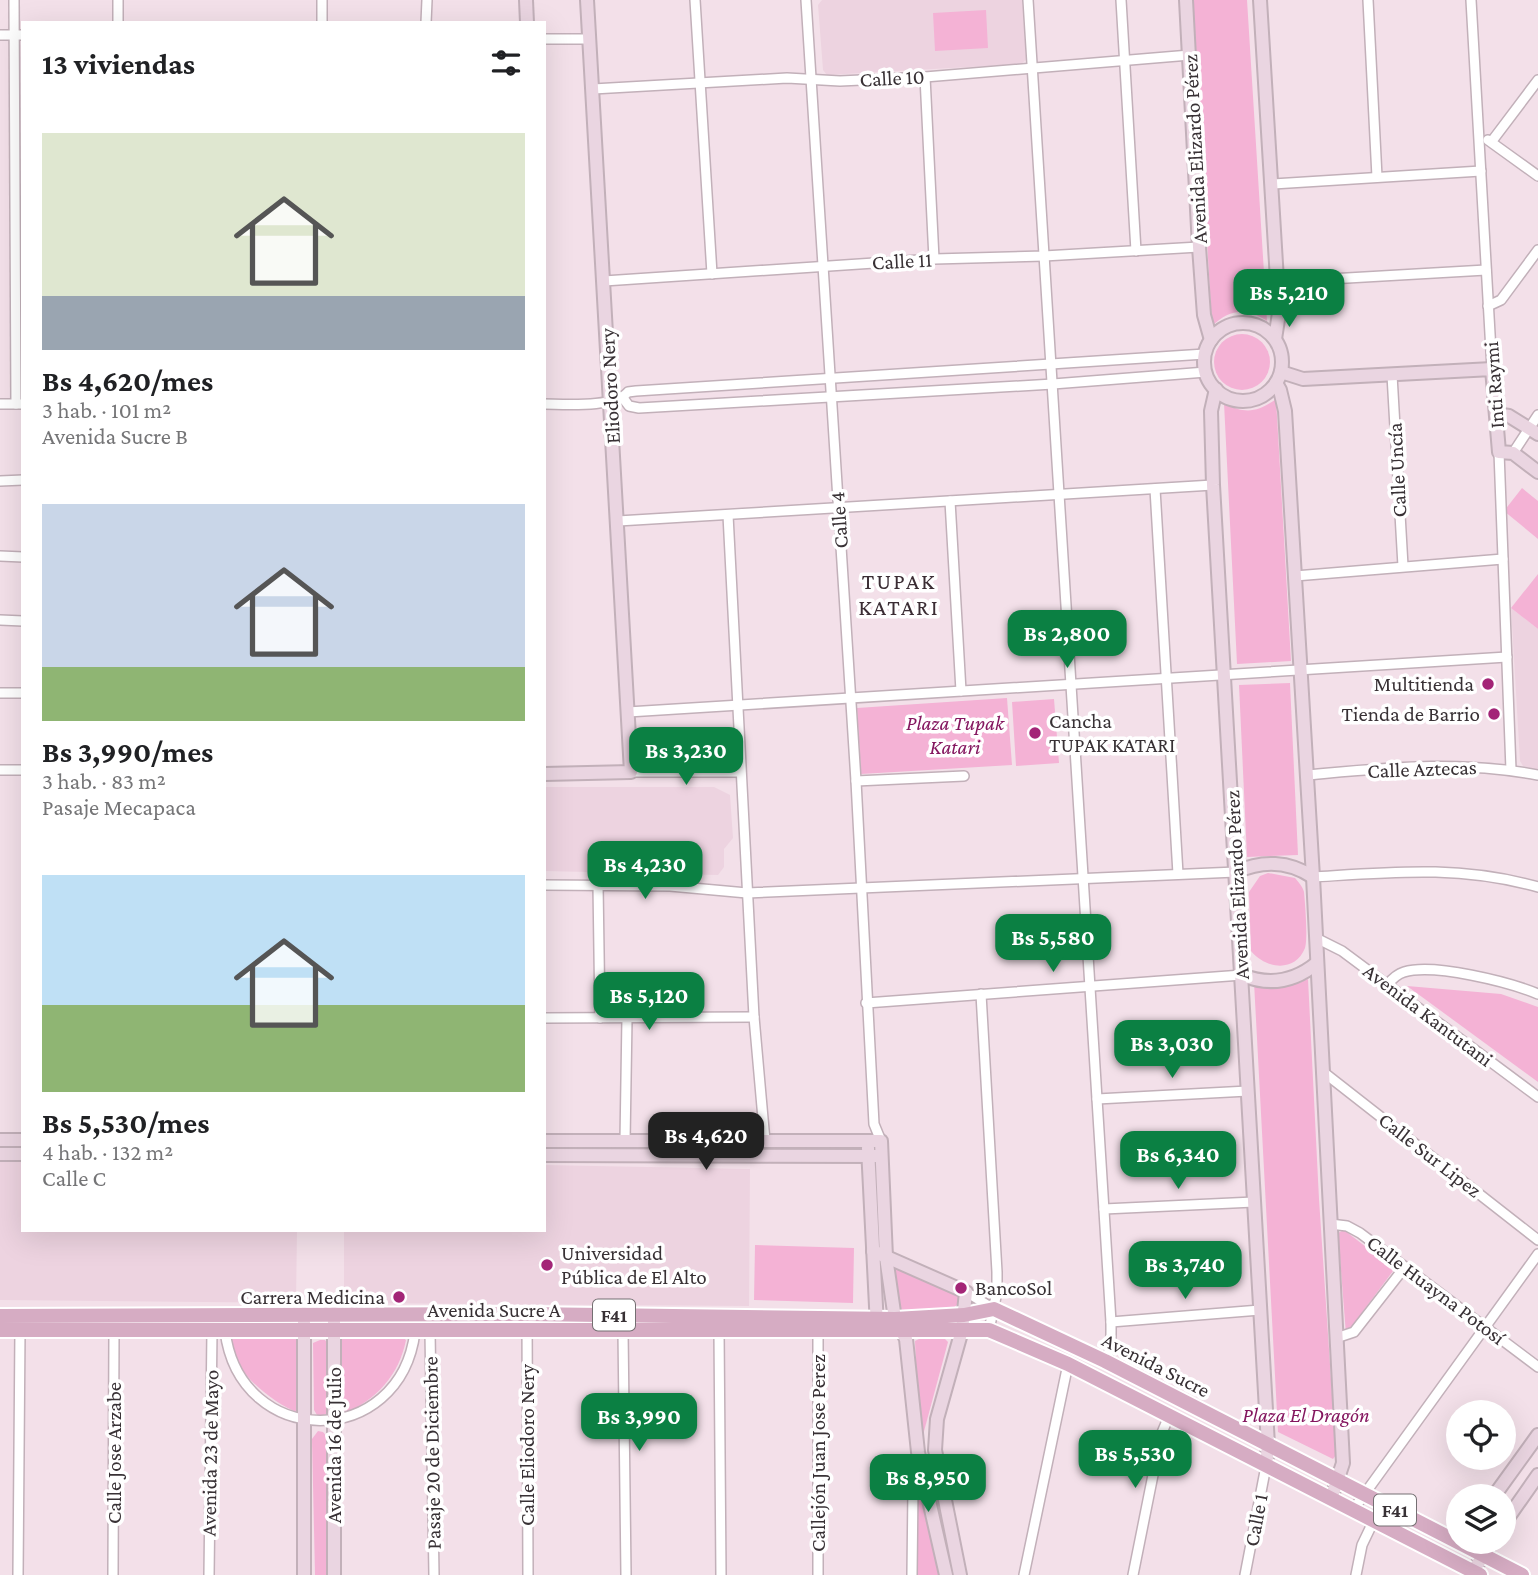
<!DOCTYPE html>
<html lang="es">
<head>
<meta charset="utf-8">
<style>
  :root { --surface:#fff; --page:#f6f6f6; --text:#202124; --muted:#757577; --accent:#0b8043 }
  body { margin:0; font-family:"Crimson Pro",serif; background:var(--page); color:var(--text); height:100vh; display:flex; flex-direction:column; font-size:26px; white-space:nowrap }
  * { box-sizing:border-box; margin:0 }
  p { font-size:23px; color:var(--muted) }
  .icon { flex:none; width:38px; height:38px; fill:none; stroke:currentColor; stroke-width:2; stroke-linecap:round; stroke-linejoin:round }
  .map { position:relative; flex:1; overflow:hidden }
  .details { position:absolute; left:21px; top:21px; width:525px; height:1211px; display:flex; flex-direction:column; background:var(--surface); border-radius:0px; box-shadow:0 7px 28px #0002 }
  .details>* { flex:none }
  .fabs { position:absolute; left:1446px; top:1400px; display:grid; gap:14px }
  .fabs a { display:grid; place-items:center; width:70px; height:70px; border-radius:50%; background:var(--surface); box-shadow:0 7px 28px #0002; font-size:35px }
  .price { position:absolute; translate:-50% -60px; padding:0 16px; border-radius:14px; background:var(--accent); color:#fff; font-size:23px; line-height:46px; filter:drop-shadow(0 2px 4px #0008) }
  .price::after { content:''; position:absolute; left:50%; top:42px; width:21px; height:16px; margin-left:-10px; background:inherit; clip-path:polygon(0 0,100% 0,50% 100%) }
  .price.on { background:#222; color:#fff }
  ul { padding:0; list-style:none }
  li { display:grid; align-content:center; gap:14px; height:371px; padding:0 21px }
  li span { display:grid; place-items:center; height:217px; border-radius:0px; color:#555 }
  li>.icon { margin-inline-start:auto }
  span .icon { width:126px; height:126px; fill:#fffc; stroke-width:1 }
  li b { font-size:30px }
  h2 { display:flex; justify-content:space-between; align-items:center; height:84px; padding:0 21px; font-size:30px }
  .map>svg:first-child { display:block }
  .built { fill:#edd3e0 }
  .green { fill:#f4b2d5 }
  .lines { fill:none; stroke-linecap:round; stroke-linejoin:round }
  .street-casing { stroke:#c2b0b9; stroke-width:12 }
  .secondary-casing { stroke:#c2b0b9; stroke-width:16 }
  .primary-casing { stroke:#fff; stroke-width:18 }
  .street { stroke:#fff; stroke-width:9 }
  .secondary { stroke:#ead5e1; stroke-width:12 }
  .primary { stroke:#d6acc3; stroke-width:14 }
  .poi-dot { fill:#a32577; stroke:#fff; stroke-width:2.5 }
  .labels { text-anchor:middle; stroke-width:7; stroke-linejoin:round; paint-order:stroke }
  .shield { fill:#fff; stroke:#746f72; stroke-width:2 }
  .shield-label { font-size:19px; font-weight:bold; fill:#383135 }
  .street-label { font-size:21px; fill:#383135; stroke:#fff }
  .poi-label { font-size:21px; fill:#383135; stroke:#fff; text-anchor:end }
  .park-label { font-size:21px; font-style:italic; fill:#84165f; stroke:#fff }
  .neighbourhood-label { font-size:23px; letter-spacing:2px; fill:#3b2d34; stroke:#fff }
</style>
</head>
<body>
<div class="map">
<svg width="1538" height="1575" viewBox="0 0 1538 1575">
  <rect width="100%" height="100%" fill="#f3e0e9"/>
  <!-- built -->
  <g class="built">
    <path d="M822 0H1022L1026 60 1021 64 827 75 823 70 818 5Z"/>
    <path d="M1511 608 1538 629V770L1523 766 1520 761Z"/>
    <path d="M544 787H714L730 795 733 838 724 849V867L718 875 544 871Z"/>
    <path d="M0 1157 23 1158V1230H297L296 1303 0 1300Z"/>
    <path d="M544 1165 750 1169 749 1306 348 1303 344 1299V1230H544Z"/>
  </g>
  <!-- green -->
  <g class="green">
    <path d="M1193 0H1247L1267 321C1246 307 1230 309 1212 326Z"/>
    <path d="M986 10 988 48 935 51 933 13Z"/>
    <circle cx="1242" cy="362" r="28"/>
    <path d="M1276 399 1291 661 1237 664 1224 403C1244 414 1257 413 1276 399Z"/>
    <path d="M1522 488 1538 501V539L1504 511Z"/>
    <path d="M1538 574V629L1511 608Z"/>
    <path d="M1290 683 1298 855 1247 857 1239 685Z"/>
    <path d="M1007 698 1012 765 861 774 857 708Z"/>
    <path d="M1054 699 1059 763 1016 766 1012 702Z"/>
    <path d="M1268 873 1295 878C1299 883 1303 887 1304 892 1305 902 1308 939 1305 948 1295 973 1266 969 1251 951L1249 892 1260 876Z"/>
    <path d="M1308 979 1319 1199 1336 1455 1333 1459 1278 1432 1254 982C1274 992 1289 987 1308 979Z"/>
    <path d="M1407 986 1501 994 1538 1007V1082Z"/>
    <path d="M1344 1230 1392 1267 1393 1271 1346 1334 1338 1233Z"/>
    <path d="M755 1245 854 1248 853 1303 754 1300Z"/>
    <path d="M900 1267 956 1294C961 1299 959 1305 953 1308L902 1310 898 1307 894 1271Z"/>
    <path d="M294 1337 298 1341 300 1410 296 1412C272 1402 227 1368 232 1338Z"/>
    <path d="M342 1337H402L406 1340C399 1375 377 1399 344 1414L340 1411 339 1341Z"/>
    <path d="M944 1338 948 1342 923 1435H919L915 1341 919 1339Z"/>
    <path d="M320 1340H325L327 1343 328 1410 326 1414 321 1416 317 1415 314 1410 313 1343Z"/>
    <path d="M318 1431 323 1432 329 1439 331 1575H315L312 1439Z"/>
    <path d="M916 1483 921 1485 941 1575H918Z"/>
  </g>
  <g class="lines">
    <!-- street casing -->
    <g class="street-casing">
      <g id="street">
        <path d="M14 0 16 404"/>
        <path d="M118 0V23"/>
        <path d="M695 0 712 274"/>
        <path d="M806 0 856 781 874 1124 881 1141"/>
        <path d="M1028 0 1111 1322C1111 1336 1112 1349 1105 1361"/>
        <path d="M1121 0 1136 251"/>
        <path d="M1368 0 1377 177"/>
        <path d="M1471 0 1492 369"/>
        <path d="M322 23V0"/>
        <path d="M426 23 427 0"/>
        <path d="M0 35H23"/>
        <path d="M544 39H590"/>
        <path d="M925 77 934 259"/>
        <path d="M593 89 787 78 840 81 925 77 1190 55"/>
        <path d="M1488 140 1538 176"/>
        <path d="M1492 141 1538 80"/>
        <path d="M1273 184 1481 171"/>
        <path d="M604 281 934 259 1044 256 1199 247"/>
        <path d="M1278 282 1486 270"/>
        <path d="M1488 306 1501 300 1538 250"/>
        <path d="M1392 375 1403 566"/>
        <path d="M623 398 629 406 639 408 1053 384 1206 372"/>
        <path d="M0 404H23"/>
        <path d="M544 404C564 404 615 408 628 392L636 391 1205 354"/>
        <path d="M1499 452 1511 770"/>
        <path d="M1513 453 1538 415"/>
        <path d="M0 481 23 480"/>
        <path d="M1155 489 1178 874"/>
        <path d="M950 501 961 691"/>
        <path d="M728 515 754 1017 765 1141"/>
        <path d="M618 521 1213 485"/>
        <path d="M0 556 23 557"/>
        <path d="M1295 576 1503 559"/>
        <path d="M0 620 23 621"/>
        <path d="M0 693H23"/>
        <path d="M628 712 1507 657"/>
        <path d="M0 770H23"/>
        <path d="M631 772H740"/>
        <path d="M1306 775C1387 768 1458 760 1538 775"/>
        <path d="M856 781 964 776"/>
        <path d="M1313 877C1393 872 1459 865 1538 887"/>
        <path d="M544 885 670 886 747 893 1236 872"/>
        <path d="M598 885 600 1018"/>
        <path d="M1316 938 1342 951 1538 1097"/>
        <path d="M1387 985C1392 979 1397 974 1404 972 1434 963 1509 982 1538 994"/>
        <path d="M981 994 997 1272V1292L989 1330"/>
        <path d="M866 1003 1242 975"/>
        <path d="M544 1018 754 1017"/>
        <path d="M1322 1071 1538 1240"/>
        <path d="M1097 1099 1248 1091"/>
        <path d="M625 1141 627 1018"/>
        <path d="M1104 1209 1254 1202"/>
        <path d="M1330 1224 1347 1226 1360 1233 1538 1367"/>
        <path d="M966 1292 994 1309"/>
        <path d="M527 1314 528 1575"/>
        <path d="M1111 1322 1260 1310"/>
        <path d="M225 1331C240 1450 400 1450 415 1332"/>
        <path d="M623 1331 626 1575"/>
        <path d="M719 1331 721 1575"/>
        <path d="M430 1332 434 1575"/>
        <path d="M1336 1338 1354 1332 1404 1268"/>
        <path d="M1353 1510 1538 1254"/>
        <path d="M18 1575 20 1330"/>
        <path d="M113 1575 114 1331"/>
        <path d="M209 1575 212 1331"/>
        <path d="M818 1575V1331"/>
        <path d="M912 1575 913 1488 917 1458"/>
        <path d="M1024 1575 1068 1364"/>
        <path d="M1133 1575 1161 1435 1169 1416"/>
        <path d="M1245 1575 1266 1466"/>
        <path d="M1356 1575 1362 1545 1374 1520"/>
      </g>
    </g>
    <!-- secondary casing -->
    <g class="secondary-casing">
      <g id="secondary">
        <path d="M526 0 527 23"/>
        <path d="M1186 0 1199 247 1204 315 1211 340"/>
        <path d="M1260 0 1279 313 1275 339"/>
        <circle cx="1243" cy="362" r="39"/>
        <path d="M1281 372 1303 379 1492 369 1499 452 1513 453 1538 472"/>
        <path d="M1276 383 1280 390 1285 411 1313 877 1343 1463 1331 1499"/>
        <path d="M1216 389 1211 411 1213 485 1268 1445 1266 1466"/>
        <path d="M1496 414 1509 416 1538 434"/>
        <path d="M544 774 631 772 587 0"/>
        <path d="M1236 872C1262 860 1289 861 1313 877"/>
        <path d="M1242 975C1269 986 1294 982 1317 963"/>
        <path d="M0 1140H23"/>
        <path d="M544 1141H881L886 1257 895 1319 906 1339 918 1452 946 1575"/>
        <path d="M868 1148 877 1326"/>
        <path d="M0 1154H23"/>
        <path d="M544 1155 881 1156"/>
        <path d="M873 1251 966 1292 962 1330 937 1419 935 1450 960 1575"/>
        <path d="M304 1316V1575"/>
        <path d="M1494 1496 1538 1435"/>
        <path d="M1503 1525 1538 1475"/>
        <path d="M1473 1571 1492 1542"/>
        <path d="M334 1575V1320"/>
      </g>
    </g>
    <!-- primary casing -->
    <g class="primary-casing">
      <g id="primary">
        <path d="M0 1316 527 1314 895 1319 964 1315 994 1309 1105 1361 1522 1575"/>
        <path d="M0 1330H989L1068 1364 1480 1575"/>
      </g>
    </g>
    <!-- street -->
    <use href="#street" class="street"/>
    <!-- secondary -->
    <use href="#secondary" class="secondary"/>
    <!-- primary -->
    <use href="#primary" class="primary"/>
  </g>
  <!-- markers -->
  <g class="poi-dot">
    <circle cx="1488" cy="684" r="7"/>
    <circle cx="1494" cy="714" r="7"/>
    <circle cx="1035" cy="733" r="7"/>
    <circle cx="547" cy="1265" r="7"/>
    <circle cx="961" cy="1288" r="7"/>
    <circle cx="399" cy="1297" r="7"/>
  </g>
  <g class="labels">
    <!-- shield labels -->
    <g class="shield">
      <rect x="593" y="1299.5" width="42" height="31" rx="5"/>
      <rect x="1374" y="1494.5" width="42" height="31" rx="5"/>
    </g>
    <g class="shield-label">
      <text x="614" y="1322">F41</text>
      <text x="1395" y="1517">F41</text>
    </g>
    <!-- street labels -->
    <g class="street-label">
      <text transform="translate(892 78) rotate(-3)" y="7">Calle 10</text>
      <text transform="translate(1195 149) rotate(-93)" y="7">Avenida Elizardo Pérez</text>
      <text transform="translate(902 261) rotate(-3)" y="7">Calle 11</text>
      <text transform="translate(1494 385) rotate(-94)" y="7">Inti Raymi</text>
      <text transform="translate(610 386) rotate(-93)" y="7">Eliodoro Nery</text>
      <text transform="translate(1397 470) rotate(-93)" y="7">Calle Uncía</text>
      <text transform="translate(839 520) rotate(-94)" y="7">Calle 4</text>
      <text transform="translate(1422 769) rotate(-2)" y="7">Calle Aztecas</text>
      <text transform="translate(1237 885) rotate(-93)" y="7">Avenida Elizardo Pérez</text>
      <text transform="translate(1428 1015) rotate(37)" y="7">Avenida Kantutani</text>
      <text transform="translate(1430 1155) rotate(38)" y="7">Calle Sur Lipez</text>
      <text transform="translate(1436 1290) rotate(37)" y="7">Calle Huayna Potosí</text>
      <text x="494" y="1317">Avenida Sucre A</text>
      <text transform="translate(1156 1365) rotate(27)" y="7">Avenida Sucre</text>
      <text transform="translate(334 1445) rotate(-90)" y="7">Avenida 16 de Julio</text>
      <text transform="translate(527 1445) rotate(-90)" y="7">Calle Eliodoro Nery</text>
      <text transform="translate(114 1453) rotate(-90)" y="7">Calle Jose Arzabe</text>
      <text transform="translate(210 1453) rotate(-89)" y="7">Avenida 23 de Mayo</text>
      <text transform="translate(432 1453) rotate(-91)" y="7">Pasaje 20 de Diciembre</text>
      <text transform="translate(818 1453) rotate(-90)" y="7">Callejón Juan Jose Perez</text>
      <text transform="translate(1256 1520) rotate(-79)" y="7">Calle 1</text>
    </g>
    <!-- poi labels -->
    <g class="poi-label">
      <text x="1474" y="691">Multitienda</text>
      <text x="1480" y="721">Tienda de Barrio</text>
      <text x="1049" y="728" text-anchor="start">Cancha<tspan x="1049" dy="24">TUPAK KATARI</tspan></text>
      <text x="561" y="1260" text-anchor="start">Universidad<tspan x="561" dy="24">Pública de El Alto</tspan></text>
      <text x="975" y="1295" text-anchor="start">BancoSol</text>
      <text x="385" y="1304">Carrera Medicina</text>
    </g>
    <!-- park labels -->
    <g class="park-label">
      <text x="955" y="730">Plaza Tupak<tspan x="955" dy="24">Katari</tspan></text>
      <text x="1306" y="1422">Plaza El Dragón</text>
    </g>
    <!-- neighbourhood labels -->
    <g class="neighbourhood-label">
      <text x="899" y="589">TUPAK<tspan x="899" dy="26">KATARI</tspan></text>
    </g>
  </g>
</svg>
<div class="fabs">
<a><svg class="icon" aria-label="locate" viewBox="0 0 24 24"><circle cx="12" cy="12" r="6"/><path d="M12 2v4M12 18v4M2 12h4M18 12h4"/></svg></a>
<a><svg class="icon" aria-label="layers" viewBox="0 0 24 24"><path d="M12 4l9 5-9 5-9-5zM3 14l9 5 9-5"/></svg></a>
</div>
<b class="price" style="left:1289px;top:329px">Bs 5,210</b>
<b class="price" style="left:1067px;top:670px">Bs 2,800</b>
<b class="price" style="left:686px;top:787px">Bs 3,230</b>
<b class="price" style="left:645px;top:901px">Bs 4,230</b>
<b class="price" style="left:1053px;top:974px">Bs 5,580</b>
<b class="price" style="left:649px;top:1032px">Bs 5,120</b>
<b class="price" style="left:1172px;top:1080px">Bs 3,030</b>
<b class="price on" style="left:706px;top:1172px">Bs 4,620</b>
<b class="price" style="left:1178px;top:1191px">Bs 6,340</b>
<b class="price" style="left:1185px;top:1301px">Bs 3,740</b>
<b class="price" style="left:639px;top:1453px">Bs 3,990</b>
<b class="price" style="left:1135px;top:1490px">Bs 5,530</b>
<b class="price" style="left:928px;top:1514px">Bs 8,950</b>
<section class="details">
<h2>13 viviendas<svg class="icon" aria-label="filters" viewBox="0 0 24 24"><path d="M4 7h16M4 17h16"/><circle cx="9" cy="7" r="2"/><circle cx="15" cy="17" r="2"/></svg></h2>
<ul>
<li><span style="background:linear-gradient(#dfe7d0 75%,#9aa5b1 0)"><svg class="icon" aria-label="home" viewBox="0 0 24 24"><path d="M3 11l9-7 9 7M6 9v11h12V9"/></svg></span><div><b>Bs 4,620/mes</b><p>3 hab. · 101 m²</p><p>Avenida Sucre B</p></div></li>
<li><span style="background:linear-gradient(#c9d6e8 75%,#8fb573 0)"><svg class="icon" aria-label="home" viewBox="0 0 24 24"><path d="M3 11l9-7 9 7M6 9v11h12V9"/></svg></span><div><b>Bs 3,990/mes</b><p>3 hab. · 83 m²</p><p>Pasaje Mecapaca</p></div></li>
<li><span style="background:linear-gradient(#bfe0f5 60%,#8fb573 0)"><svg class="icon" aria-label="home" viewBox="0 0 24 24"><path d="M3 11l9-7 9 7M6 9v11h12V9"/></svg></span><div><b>Bs 5,530/mes</b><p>4 hab. · 132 m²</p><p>Calle C</p></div></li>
</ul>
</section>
</div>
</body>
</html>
